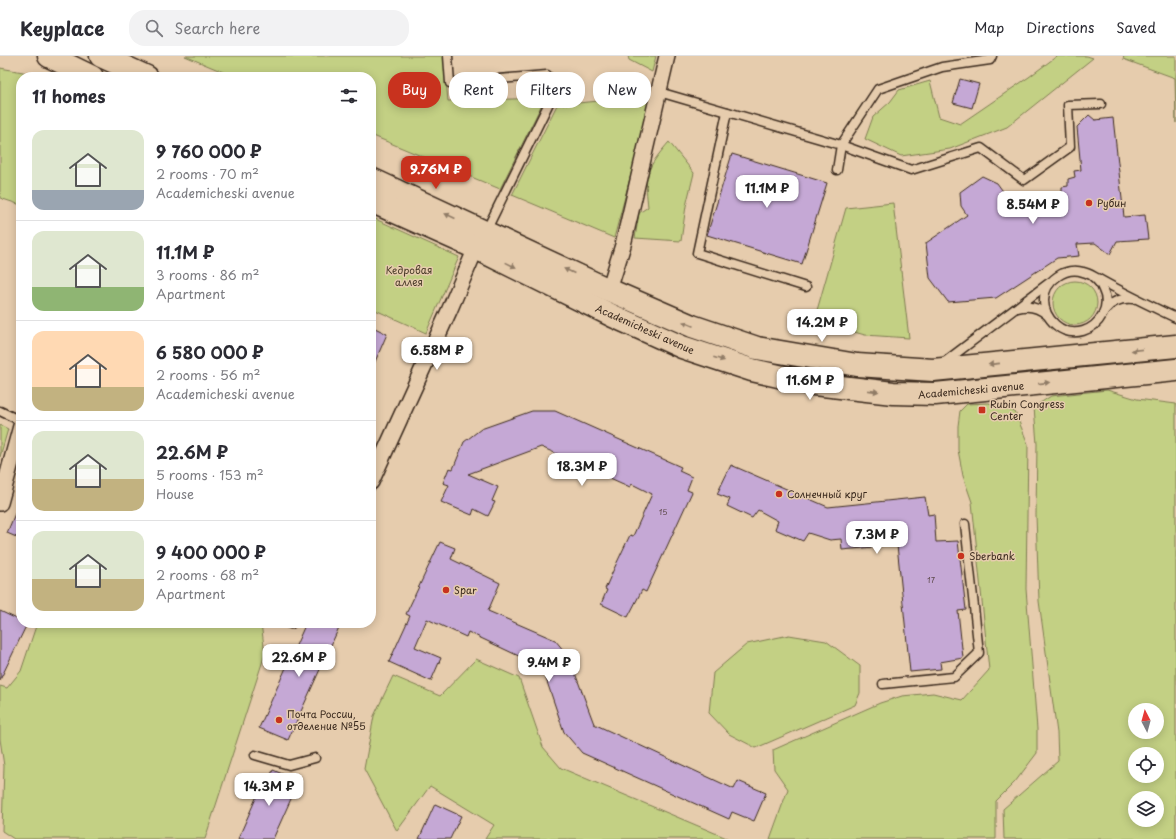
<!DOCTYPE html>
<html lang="en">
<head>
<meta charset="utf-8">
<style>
  :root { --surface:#fff; --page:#f2f2f3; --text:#2b2b33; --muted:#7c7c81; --line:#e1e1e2; --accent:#c8321e }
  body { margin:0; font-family:"Playpen Sans",sans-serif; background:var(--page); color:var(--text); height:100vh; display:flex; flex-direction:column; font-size:15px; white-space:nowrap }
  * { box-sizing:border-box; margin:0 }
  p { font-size:13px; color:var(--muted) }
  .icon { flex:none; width:22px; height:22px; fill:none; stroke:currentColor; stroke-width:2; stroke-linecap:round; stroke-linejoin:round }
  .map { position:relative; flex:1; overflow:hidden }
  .details { position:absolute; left:16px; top:16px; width:360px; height:556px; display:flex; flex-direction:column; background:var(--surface); border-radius:16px; box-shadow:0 2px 10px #0003 }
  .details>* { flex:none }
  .banner { position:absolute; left:388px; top:16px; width:380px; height:36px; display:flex; gap:8px }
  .needle { width:26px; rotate:354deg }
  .fabs { position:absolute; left:1128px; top:647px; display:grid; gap:8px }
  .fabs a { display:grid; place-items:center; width:36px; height:36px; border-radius:50%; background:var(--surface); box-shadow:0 2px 10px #0003; font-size:20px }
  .price { position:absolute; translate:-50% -34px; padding:0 9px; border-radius:8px; background:#fff; color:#222; font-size:13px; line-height:26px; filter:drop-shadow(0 1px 2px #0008) }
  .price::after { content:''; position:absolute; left:50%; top:24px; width:12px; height:9px; margin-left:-6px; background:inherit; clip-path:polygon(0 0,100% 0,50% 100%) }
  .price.current { background:var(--accent); color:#fff }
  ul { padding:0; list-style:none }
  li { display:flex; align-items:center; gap:12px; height:100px; padding:0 16px }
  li+li { border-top:1px solid var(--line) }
  li span { display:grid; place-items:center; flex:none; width:112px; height:80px; border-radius:12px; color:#555 }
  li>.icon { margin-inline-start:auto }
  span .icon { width:48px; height:48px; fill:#fffc; stroke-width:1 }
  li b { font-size:17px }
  h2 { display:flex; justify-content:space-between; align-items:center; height:48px; padding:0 16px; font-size:17px }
  .chip { padding:0 14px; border-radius:16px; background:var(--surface); box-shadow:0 2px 10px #0003; font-size:14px; line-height:36px }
  .chip.current { background:var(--accent); color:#fff }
  header { display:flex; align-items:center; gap:24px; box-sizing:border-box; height:56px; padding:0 20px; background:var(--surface); border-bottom:1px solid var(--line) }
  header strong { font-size:19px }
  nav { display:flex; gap:22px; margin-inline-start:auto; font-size:14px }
  .search { width:280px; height:36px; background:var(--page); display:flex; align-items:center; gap:10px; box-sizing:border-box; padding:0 14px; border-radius:16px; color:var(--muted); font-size:15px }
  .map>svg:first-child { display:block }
  .green { fill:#c3d084; stroke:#7f7d51; fill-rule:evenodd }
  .building { fill:#c5a8d5; stroke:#3b2a1e }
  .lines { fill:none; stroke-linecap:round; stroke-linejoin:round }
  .service-casing { stroke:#3b2a1e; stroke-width:11 }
  .minor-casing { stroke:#3b2a1e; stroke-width:18 }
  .secondary-casing { stroke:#3b2a1e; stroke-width:25 }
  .service { stroke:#e6ccad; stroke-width:8 }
  .minor { stroke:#e6ccad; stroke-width:15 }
  .secondary { stroke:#e6ccad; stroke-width:22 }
  .oneway { fill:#907b66 }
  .poi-dot { fill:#c8321e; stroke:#e6ccad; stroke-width:1.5 }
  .labels { text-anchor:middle; stroke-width:3; stroke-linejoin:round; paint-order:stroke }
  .number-label { font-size:8px; fill:#5e4a4c }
  .poi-label { font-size:10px; fill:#3b2a1e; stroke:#e6ccad; text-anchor:start }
  .park-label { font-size:10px; fill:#493b28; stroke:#e6ccad }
  .street-label { font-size:10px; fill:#3b2a1e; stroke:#e6ccad }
</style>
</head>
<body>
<header>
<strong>Keyplace</strong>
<div class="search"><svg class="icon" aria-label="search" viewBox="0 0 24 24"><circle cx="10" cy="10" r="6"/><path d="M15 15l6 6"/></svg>Search here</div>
<nav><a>Map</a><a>Directions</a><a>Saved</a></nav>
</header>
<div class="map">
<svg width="1176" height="783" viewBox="0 0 1176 783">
  <rect width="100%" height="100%" fill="#e6ccad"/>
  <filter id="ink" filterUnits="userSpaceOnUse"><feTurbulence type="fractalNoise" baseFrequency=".025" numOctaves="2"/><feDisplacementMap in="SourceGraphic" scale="8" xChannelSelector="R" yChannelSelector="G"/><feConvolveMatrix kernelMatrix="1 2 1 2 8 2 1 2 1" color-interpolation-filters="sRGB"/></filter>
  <g filter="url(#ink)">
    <!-- green -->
    <g class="green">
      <path d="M185 0H444L448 45 545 42 500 133 371 79V21H235Z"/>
      <path d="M628 0H656L652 16 629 4Z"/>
      <path d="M1057 0H1087L1093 2 1007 71 950 93 901 100 865 83 873 61 890 46 899 34 930 25 939 61 960 68 1029 21Z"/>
      <path d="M1124 0H1176V67L1175 22 1123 3Z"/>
      <path d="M0 12 23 16 35 21H21V149L0 142Z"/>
      <path d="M652 40 614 182 512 139 557 49Z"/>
      <path d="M669 86 694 117 686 150 681 185 635 182 639 157 648 151C647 140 645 129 648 118 650 108 662 94 669 86Z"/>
      <path d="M893 147 909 282 865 279 814 265 846 152Z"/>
      <path d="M371 161 459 201 426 277 371 252Z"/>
      <circle cx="1075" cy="247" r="22"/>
      <path d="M1107 334 1137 343 1176 348V783H1004L1003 753 1058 705 1057 677 1039 545 1036 459 1037 388 1034 351 1051 340ZM1135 654H1157V676H1135ZM1135 698H1157V720H1135ZM1135 742H1157V764H1135Z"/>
      <path d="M989 347 1015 356 1028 388 1026 533 1037 673V697L1015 726 996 745V783H770L788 733 774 713 773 694 880 647 902 640 933 637 962 644 989 614 972 446 963 420 958 394V370L960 355 967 348Z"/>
      <path d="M0 369 8 373 0 401Z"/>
      <path d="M37 567H261L265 598 205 783H14L2 775 4 710 0 683V630L7 632 21 615Z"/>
      <path d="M789 579 826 585 860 610V637L855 649 756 692 729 678 709 657 713 617 747 588Z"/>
      <path d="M476 603 519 622 543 691 561 712 729 783H485L494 769 430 730 397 775 364 713 374 660 393 620 440 640Z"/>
    </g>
    <!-- building -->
    <g class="building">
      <path d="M960 23 979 28 972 52 953 47Z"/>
      <path d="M1089 59 1095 64 1113 62 1124 161 1145 159 1148 183 1117 185 1110 198 1095 187 1077 188 1079 200 1057 202 996 242 948 246 930 222 926 187 967 159 961 150 960 136 982 120 997 127 1010 145 1020 139 1030 156 1056 153 1055 140 1062 139V131L1068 130V123L1075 121 1074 115 1081 114 1077 71Z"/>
      <path d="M732 98 827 127 802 208 707 179Z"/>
      <path d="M371 270 387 278 371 315Z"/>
      <path d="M532 355H555L681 411 679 415 692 421 687 434 692 436 646 536 642 534 628 561 601 548 607 534 605 533 612 517 630 479 633 480 652 438 632 428 630 431 599 417 601 412 580 403 578 407 541 391 468 418 498 431 492 445 495 446 488 460 474 453 472 459 441 446 449 429 443 427 449 412 453 413 464 386 481 373Z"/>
      <path d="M731 409 828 451 925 441 928 459 934 458 936 486 958 485 966 554 958 555 963 602 940 606 941 613 910 616 896 479 874 481V491L842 494 841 483 830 484 808 477 803 485 775 473 778 465 758 454 752 462 727 450 730 443 717 438Z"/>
      <path d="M21 443V483L7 477Z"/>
      <path d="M440 486 455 492 451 503 500 527 488 555 555 584 569 601 594 668 734 733 738 725 766 737 754 765 732 756 729 763 582 697 564 676 542 611 468 576 466 581 427 563 415 591 441 602 431 625 389 606 410 560 406 558Z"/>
      <path d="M0 555 21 565V567L27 568 0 624Z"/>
      <path d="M306 567H341L288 684 259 672Z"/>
      <path d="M273 714 299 725 273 783H238L264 724 268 726Z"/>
      <path d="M435 748 461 760 450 783H419Z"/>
    </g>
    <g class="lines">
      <!-- service casing -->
      <g class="service-casing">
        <g id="service">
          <path d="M448 0 450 27 547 19 549 47 486 175"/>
          <path d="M992 0 990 4 942 11 878 33 841 89 911 114 981 92 1024 124 1070 91 1068 49 1101 48"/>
          <path d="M659 36 841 89 837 114"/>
          <path d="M727 56 697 197 806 231"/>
          <path d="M1092 220C1097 224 1101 228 1103 234 1111 250 1100 270 1083 275 1062 281 1044 263 1044 244 1044 225 1066 210 1083 216 1088 217 1093 220 1097 222 1123 237 1149 249 1176 262"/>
          <path d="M1018 252C1029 249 1038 251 1047 259"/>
          <path d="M1105 254C1112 245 1121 242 1133 243"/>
          <path d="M942 308 1049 227"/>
          <path d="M0 355 21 365"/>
          <path d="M288 567 291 568"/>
          <path d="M883 628 954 621 979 597 965 468"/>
          <path d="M255 699 289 709 315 702"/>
        </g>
      </g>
      <!-- minor casing -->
      <g class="minor-casing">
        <g id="minor">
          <path d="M609 234 623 189 667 0"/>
          <path d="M371 426 449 255 476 192"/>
          <path d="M0 447 21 370"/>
        </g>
      </g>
      <!-- secondary casing -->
      <g class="secondary-casing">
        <g id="secondary">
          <path d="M49 0 92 21"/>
          <path d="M101 0 147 21"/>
          <path d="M371 123 609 234 692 270 757 292 857 309 933 314 1176 290"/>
          <path d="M371 145 476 192 613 260 682 291 752 314 814 328 893 337 935 338 1176 314"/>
        </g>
      </g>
      <!-- service -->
      <use href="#service" class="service"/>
      <!-- minor -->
      <use href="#minor" class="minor"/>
      <!-- secondary -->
      <use href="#secondary" class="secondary"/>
    </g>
    <!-- one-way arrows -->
    <defs><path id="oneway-solid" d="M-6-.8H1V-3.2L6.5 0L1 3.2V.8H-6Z"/></defs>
    <g class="oneway">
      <use href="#oneway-solid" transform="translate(450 160) rotate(-155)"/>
      <use href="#oneway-solid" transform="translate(511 209) rotate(26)"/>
      <use href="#oneway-solid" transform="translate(569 215) rotate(-155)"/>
      <use href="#oneway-solid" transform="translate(688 268) rotate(-157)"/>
      <use href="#oneway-solid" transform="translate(1137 294) rotate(174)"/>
      <use href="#oneway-solid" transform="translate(719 303) rotate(18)"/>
      <use href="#oneway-solid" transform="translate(994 308) rotate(174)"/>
      <use href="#oneway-solid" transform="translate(1044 327) rotate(-6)"/>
      <use href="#oneway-solid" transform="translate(873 335) rotate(7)"/>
    </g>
  </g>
  <!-- markers -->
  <g class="poi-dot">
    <circle cx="1089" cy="147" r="4"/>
    <rect x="978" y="350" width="8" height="8" rx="2"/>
    <circle cx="779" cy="438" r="4"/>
    <circle cx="961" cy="500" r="4"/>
    <circle cx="446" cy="534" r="4"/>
    <circle cx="279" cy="664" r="4"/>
  </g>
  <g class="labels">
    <!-- number labels -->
    <g class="number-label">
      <text x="663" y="459">15</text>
      <text x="931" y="527">17</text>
    </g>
    <!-- poi labels -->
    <g class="poi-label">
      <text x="1097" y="151">Рубин</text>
      <text x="990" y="352">Rubin Congress<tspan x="990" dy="12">Center</tspan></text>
      <text x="787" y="442">Солнечный круг</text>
      <text x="969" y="504">Sberbank</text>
      <text x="454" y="538">Spar</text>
      <text x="287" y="662">Почта России,<tspan x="287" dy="12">отделение №55</tspan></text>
    </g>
    <!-- park labels -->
    <g class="park-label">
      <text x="409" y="218">Кедровая<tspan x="409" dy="12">аллея</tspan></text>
    </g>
    <!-- street labels -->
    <g class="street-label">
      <text transform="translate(645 273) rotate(24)" y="4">Academicheski avenue</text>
      <text transform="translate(971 334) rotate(-5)" y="4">Academicheski avenue</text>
    </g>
  </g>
</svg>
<div class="fabs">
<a><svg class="needle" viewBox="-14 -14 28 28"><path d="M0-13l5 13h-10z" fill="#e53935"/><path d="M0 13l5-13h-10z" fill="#7c7c81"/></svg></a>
<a><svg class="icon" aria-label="locate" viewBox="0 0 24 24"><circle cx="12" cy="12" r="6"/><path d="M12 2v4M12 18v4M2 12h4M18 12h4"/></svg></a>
<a><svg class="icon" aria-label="layers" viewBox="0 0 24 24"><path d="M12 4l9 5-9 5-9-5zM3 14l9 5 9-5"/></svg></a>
</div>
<b class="price current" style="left:436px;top:134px">9.76M ₽</b>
<b class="price" style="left:767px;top:153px">11.1M ₽</b>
<b class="price" style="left:1033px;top:169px">8.54M ₽</b>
<b class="price" style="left:822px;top:287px">14.2M ₽</b>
<b class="price" style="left:437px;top:315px">6.58M ₽</b>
<b class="price" style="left:810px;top:345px">11.6M ₽</b>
<b class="price" style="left:582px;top:431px">18.3M ₽</b>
<b class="price" style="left:877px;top:499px">7.3M ₽</b>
<b class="price" style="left:299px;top:622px">22.6M ₽</b>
<b class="price" style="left:549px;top:627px">9.4M ₽</b>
<b class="price" style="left:269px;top:751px">14.3M ₽</b>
<div class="banner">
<a class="chip current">Buy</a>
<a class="chip">Rent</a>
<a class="chip">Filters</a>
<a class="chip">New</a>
</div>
<section class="details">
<h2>11 homes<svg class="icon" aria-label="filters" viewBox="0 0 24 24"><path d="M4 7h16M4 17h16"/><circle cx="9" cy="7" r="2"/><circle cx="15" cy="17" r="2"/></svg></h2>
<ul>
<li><span style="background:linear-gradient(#dfe7d0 75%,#9aa5b1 0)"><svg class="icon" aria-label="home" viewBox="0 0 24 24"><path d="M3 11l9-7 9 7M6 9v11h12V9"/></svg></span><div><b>9 760 000 ₽</b><p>2 rooms · 70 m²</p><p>Academicheski avenue</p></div></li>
<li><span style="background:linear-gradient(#dfe7d0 70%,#8fb573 0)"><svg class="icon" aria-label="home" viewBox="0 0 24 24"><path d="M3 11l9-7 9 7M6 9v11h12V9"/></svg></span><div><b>11.1M ₽</b><p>3 rooms · 86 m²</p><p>Apartment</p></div></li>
<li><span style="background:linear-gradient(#ffd9b3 70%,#c2b280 0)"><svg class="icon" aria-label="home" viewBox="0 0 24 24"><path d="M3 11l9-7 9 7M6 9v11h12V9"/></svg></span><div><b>6 580 000 ₽</b><p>2 rooms · 56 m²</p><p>Academicheski avenue</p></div></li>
<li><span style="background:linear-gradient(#dfe7d0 60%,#c2b280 0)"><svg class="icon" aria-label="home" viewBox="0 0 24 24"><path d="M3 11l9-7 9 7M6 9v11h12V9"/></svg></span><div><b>22.6M ₽</b><p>5 rooms · 153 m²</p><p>House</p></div></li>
<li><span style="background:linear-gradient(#dfe7d0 60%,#c2b280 0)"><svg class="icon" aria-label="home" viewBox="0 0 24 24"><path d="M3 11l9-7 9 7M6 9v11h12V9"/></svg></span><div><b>9 400 000 ₽</b><p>2 rooms · 68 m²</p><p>Apartment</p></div></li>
</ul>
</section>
</div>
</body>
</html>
